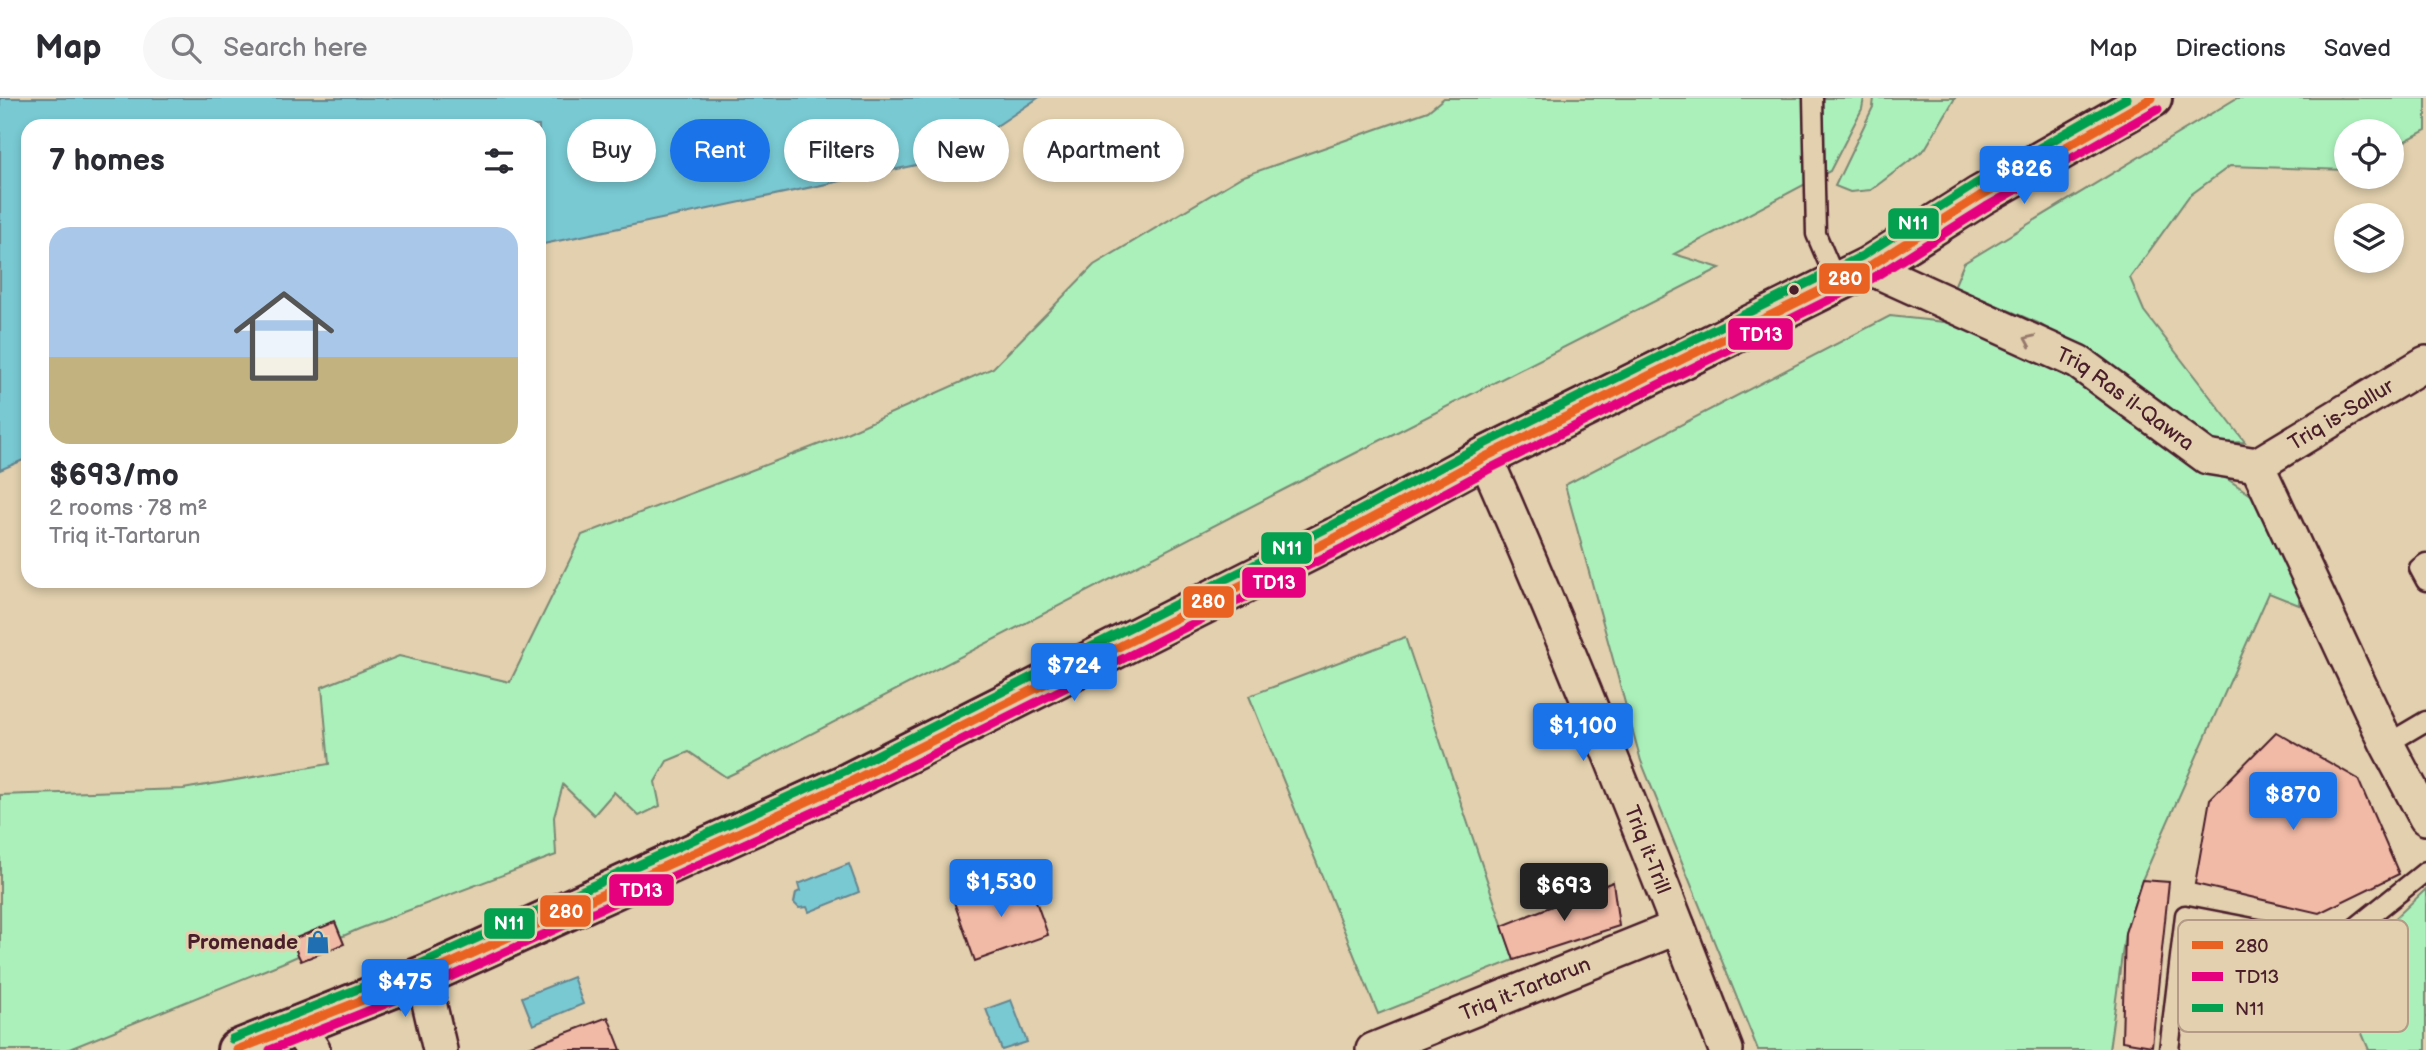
<!DOCTYPE html>
<html lang="en">
<head>
<meta charset="utf-8">
<style>
  :root { --surface:#fff; --page:#f7f7f7; --text:#2b2b33; --muted:#7c7c81; --line:#e1e1e2; --accent:#1a73e8 }
  body { margin:0; font-family:"Balsamiq Sans",sans-serif; background:var(--page); color:var(--text); height:100vh; display:flex; flex-direction:column; font-size:26px; white-space:nowrap }
  * { box-sizing:border-box; margin:0 }
  p { font-size:23px; color:var(--muted) }
  .icon { flex:none; width:38px; height:38px; fill:none; stroke:currentColor; stroke-width:2; stroke-linecap:round; stroke-linejoin:round }
  .map { position:relative; flex:1; overflow:hidden }
  .sheet { position:absolute; left:21px; top:21px; width:525px; height:469px; display:flex; flex-direction:column; background:var(--surface); border-radius:21px; box-shadow:0 4px 10px #0003 }
  .sheet>* { flex:none }
  .guide { position:absolute; left:567px; top:21px; width:665px; height:63px; display:flex; gap:14px }
  .buttons { position:absolute; left:2334px; top:21px; display:grid; gap:14px }
  .buttons a { display:grid; place-items:center; width:70px; height:70px; border-radius:50%; background:var(--surface); box-shadow:0 4px 10px #0003; font-size:35px }
  .price { position:absolute; translate:-50% -60px; padding:0 16px; border-radius:7px; background:var(--accent); color:#fff; font-size:23px; line-height:46px; filter:drop-shadow(0 2px 4px #0008) }
  .price::after { content:''; position:absolute; left:50%; top:42px; width:21px; height:16px; margin-left:-10px; background:inherit; clip-path:polygon(0 0,100% 0,50% 100%) }
  .price.selected { background:#222; color:#fff }
  ul { padding:0; list-style:none }
  li { display:grid; align-content:center; gap:14px; height:371px; padding:0 28px }
  li span { display:grid; place-items:center; height:217px; border-radius:21px; color:#555 }
  li>.icon { margin-inline-start:auto }
  span .icon { width:126px; height:126px; fill:#fffc; stroke-width:1 }
  li b { font-size:30px }
  h2 { display:flex; justify-content:space-between; align-items:center; height:84px; padding:0 28px; font-size:30px }
  .tag { padding:0 24px; border-radius:32px; background:var(--surface); box-shadow:0 4px 10px #0003; font-size:24px; line-height:63px }
  .tag.selected { background:var(--accent); color:#fff }
  header { display:flex; align-items:center; gap:42px; box-sizing:border-box; height:98px; padding:0 35px; background:var(--surface); border-bottom:2px solid var(--line) }
  header strong { font-size:33px }
  nav { display:flex; gap:38px; margin-inline-start:auto; font-size:24px }
  .search { width:490px; height:63px; background:var(--page); display:flex; align-items:center; gap:18px; box-sizing:border-box; padding:0 24px; border-radius:38px; color:var(--muted); font-size:26px }
  .map>svg:first-child { display:block }
  .green { fill:#abf0bb; stroke:#7a8873; stroke-width:2 }
  .water { fill:#78c9d2; stroke:#66858f; stroke-width:2 }
  .building { fill:#f1baa6; stroke:#4a1f2b; stroke-width:2 }
  .lines { fill:none; stroke-linecap:round; stroke-linejoin:round }
  .lane-casing { stroke:#4a1f2b; stroke-width:23 }
  .street-casing { stroke:#4a1f2b; stroke-width:38 }
  .secondary-casing { stroke:#4a1f2b; stroke-width:44 }
  .lane { stroke:#e2d0ae; stroke-width:18 }
  .street { stroke:#e2d0ae; stroke-width:33 }
  .secondary { stroke:#e2d0ae; stroke-width:38 }
  .bus-1-casing { stroke:#e2d0ae; stroke-width:14 }
  .bus-2-casing { stroke:#e2d0ae; stroke-width:14 }
  .bus-3-casing { stroke:#e2d0ae; stroke-width:14 }
  .bus-1 { stroke:#ea6222; stroke-width:9 }
  .bus-2 { stroke:#e5007d; stroke-width:9 }
  .bus-3 { stroke:#049f4f; stroke-width:9 }
  .oneway { stroke:#96786c }
  .bus-dot { fill:#4a1f2b; stroke:#e2d0ae; stroke-width:2.5 }
  .labels { text-anchor:middle; stroke-width:7; stroke-linejoin:round; paint-order:stroke }
  .street-label { font-size:21px; fill:#4a1f2b; stroke:#e2d0ae }
  .poi-label { font-size:21px; font-weight:bold; fill:#4a1f2b; stroke:#e2d0ae; text-anchor:end }
  .key { fill:#e2d0ae; stroke:#b49b87; stroke-width:2 }
  .key-label { font-size:19px; fill:#4a1f2b }
  .line-badge { stroke:#e2d0ae; stroke-width:2.5 }
  .badge-label { font-size:19px; text-anchor:middle; font-weight:bold; fill:#fff }
</style>
</head>
<body>
<header>
<strong>Map</strong>
<div class="search"><svg class="icon" aria-label="search" viewBox="0 0 24 24"><circle cx="10" cy="10" r="6"/><path d="M15 15l6 6"/></svg>Search here</div>
<nav><a>Map</a><a>Directions</a><a>Saved</a></nav>
</header>
<div class="map">
<svg width="2426" height="952" viewBox="0 0 2426 952">
  <rect width="100%" height="100%" fill="#e2d0ae"/>
  <filter id="ink" filterUnits="userSpaceOnUse"><feTurbulence type="fractalNoise" baseFrequency=".0143" numOctaves="2"/><feDisplacementMap in="SourceGraphic" scale="14" xChannelSelector="R" yChannelSelector="G"/><feConvolveMatrix kernelMatrix="1 2 1 2 8 2 1 2 1" color-interpolation-filters="sRGB"/></filter>
  <g filter="url(#ink)">
    <!-- green -->
    <g class="green">
      <path d="M1444 0H1864L1862 11 1830 73 1674 156 1720 170 1285 391 745 670 726 679 689 654 667 663 655 684 660 708 639 718 614 694 594 717 563 687 554 719 556 757 359 831 282 865 67 952H0V697L183 691 329 666 322 589 399 558 510 584 582 437 833 341 993 270 1094 167 1241 79 1428 13Z"/>
      <path d="M1874 0H1955L1925 51 1871 92 1850 94 1835 88 1873 9Z"/>
      <path d="M2237 0H2426V32L2392 50V33H2347V72L2230 68 2189 98 2130 180 2144 213 2245 344 2219 345 2038 225 1954 189 1964 165Z"/>
      <path d="M1890 218 1962 226 2048 260 2254 399 2301 470 2299 507 2269 495 2142 782 2125 835 2109 952H1758L1641 663 1565 387Z"/>
      <path d="M1405 539 1514 862 1378 916 1249 598Z"/>
      <path d="M2426 791V952H2369L2361 933 2326 886Z"/>
    </g>
    <!-- water -->
    <g class="water">
      <path d="M0 0H1038L949 60 539 147V28H28V360L0 372Z"/>
      <path d="M849 766 859 794 809 814 807 809 799 810 794 805 796 795 800 793 798 786Z"/>
      <path d="M573 879 583 906 533 927 522 899Z"/>
      <path d="M1011 902 1027 944 1002 952 986 911Z"/>
    </g>
    <!-- building -->
    <g class="building">
      <path d="M2276 634 2358 681 2399 776 2319 815 2195 786 2210 701Z"/>
      <path d="M1027 778 1048 837 975 863 954 804Z"/>
      <path d="M2142 782 2169 784 2152 948 2122 943 2125 835Z"/>
      <path d="M1613 784 1619 828 1514 862 1502 828Z"/>
      <path d="M335 824 344 846 301 863 291 842Z"/>
      <path d="M608 919 621 952H521Z"/>
    </g>
    <g class="lines">
      <!-- lane casing -->
      <g class="lane-casing">
        <g id="lane">
          <path d="M1813 0 1816 136 1837 185"/>
          <path d="M2426 465 2419 470 2426 483"/>
          <path d="M2387 646 2426 623"/>
          <path d="M2169 952 2185 817 2335 846 2426 773"/>
        </g>
      </g>
      <!-- street casing -->
      <g class="street-casing">
        <g id="street">
          <path id="s1" d="M1868 169 2078 264 2207 359 2257 367"/>
          <path id="s2" d="M1485 359C1571 554 1649 753 1726 952"/>
          <path d="M2257 367 2387 646 2426 720"/>
          <path id="s3" d="M2257 367 2426 265"/>
          <path d="M423 878 440 952"/>
          <path d="M297 928 313 952"/>
          <path id="s4" d="M1373 952 1678 829"/>
        </g>
      </g>
      <!-- secondary casing -->
      <g class="secondary-casing">
        <path id="secondary" d="M237 952 423 878 850 684 1337 439 1485 359 1868 169 1980 98 2152 0"/>
      </g>
      <!-- lane -->
      <use href="#lane" class="lane"/>
      <!-- street -->
      <use href="#street" class="street"/>
      <!-- secondary -->
      <use href="#secondary" class="secondary"/>
      <!-- bus-1 casing -->
      <g class="bus-1-casing">
        <path id="bus-1" d="M237 952 423 878 850 684 1337 439 1485 359 1868 169 1980 98 2152 0"/>
      </g>
      <!-- bus-2 casing -->
      <g class="bus-2-casing">
        <path id="bus-2" d="M270 952 428 889 856 695 1343 450 1491 370 1873 180 1986 109 2158 11"/>
      </g>
      <!-- bus-3 casing -->
      <g class="bus-3-casing">
        <path id="bus-3" d="M232 941 418 867 845 673 1331 428 1480 348 1862 158 1974 87 2127 0"/>
      </g>
      <!-- bus-1 -->
      <use href="#bus-1" class="bus-1"/>
      <!-- bus-2 -->
      <use href="#bus-2" class="bus-2"/>
      <!-- bus-3 -->
      <use href="#bus-3" class="bus-3"/>
    </g>
    <!-- one-way arrows -->
    <defs><path id="oneway-chevron" d="M-2-3.5L2.5 0L-2 3.5" fill="none" stroke-width="1.6" stroke-linecap="round" stroke-linejoin="round" transform="scale(1.75)"/></defs>
    <use class="oneway" href="#oneway-chevron" transform="translate(2029 242) rotate(-156)"/>
  </g>
  <!-- icons -->
  <defs>
    <g id="shop-bare" transform="scale(1.89)"><path d="M-5-2.5h2.3a2.7 3.5 0 0 1 5.4 0H5L5.5 6h-11ZM-1.5-2.5h3a1.5 2.3 0 0 0-3 0Z" fill="#1f6fb2" stroke="#e2d0ae" stroke-width="2.5" paint-order="stroke"/></g>
  </defs>
  <g fill-rule="evenodd">
    <use href="#shop-bare" x="318" y="844"/>
  </g>
  <!-- markers -->
  <circle class="bus-dot" cx="1794" cy="192" r="6"/>
  <g class="labels">
    <!-- street labels -->
    <g class="street-label">
      <text dy="7" stroke="none"><textPath href="#s1" startOffset="290">Triq Ras il-Qawra</textPath></text>
      <text dy="7" stroke="none"><textPath href="#s3" startOffset="98">Triq is-Sallur</textPath></text>
      <text dy="7" stroke="none"><textPath href="#s2" startOffset="425">Triq it-Trill</textPath></text>
      <text dy="7" stroke="none"><textPath href="#s4" startOffset="164">Triq it-Tartarun</textPath></text>
    </g>
    <!-- poi labels -->
    <g class="poi-label">
      <text x="298" y="851">Promenade</text>
    </g>
  </g>
  <!-- legend -->
  <rect x="2178" y="822" width="230" height="112" rx="10" class="key"/>
  <rect x="2192" y="843" width="31" height="8" fill="#ea6222"/>
  <rect x="2192" y="874" width="31" height="9" fill="#e5007d"/>
  <rect x="2192" y="906" width="31" height="8" fill="#049f4f"/>
  <g class="key-label">
    <text x="2235" y="854">280</text>
    <text x="2235" y="885">TD13</text>
    <text x="2235" y="917">N11</text>
  </g>
  <g class="line-badge">
    <rect x="1887" y="109" width="53" height="33" rx="7" fill="#049f4f"/>
    <rect x="1818" y="164" width="53" height="33" rx="7" fill="#ea6222"/>
    <rect x="1727" y="219" width="67" height="34" rx="7" fill="#e5007d"/>
    <rect x="1260" y="433" width="53" height="34" rx="7" fill="#049f4f"/>
    <rect x="1241" y="468" width="66" height="33" rx="7" fill="#e5007d"/>
    <rect x="1182" y="487" width="53" height="34" rx="7" fill="#ea6222"/>
    <rect x="608" y="775" width="67" height="34" rx="7" fill="#e5007d"/>
    <rect x="539" y="796" width="53" height="34" rx="7" fill="#ea6222"/>
    <rect x="483" y="809" width="53" height="33" rx="7" fill="#049f4f"/>
  </g>
  <g class="badge-label">
    <text x="1913" y="132">N11</text>
    <text x="1845" y="187">280</text>
    <text x="1761" y="243">TD13</text>
    <text x="1287" y="457">N11</text>
    <text x="1274" y="491">TD13</text>
    <text x="1208" y="510">280</text>
    <text x="641" y="799">TD13</text>
    <text x="566" y="820">280</text>
    <text x="509" y="832">N11</text>
  </g>
</svg>
<div class="buttons">
<a><svg class="icon" aria-label="locate" viewBox="0 0 24 24"><circle cx="12" cy="12" r="6"/><path d="M12 2v4M12 18v4M2 12h4M18 12h4"/></svg></a>
<a><svg class="icon" aria-label="layers" viewBox="0 0 24 24"><path d="M12 4l9 5-9 5-9-5zM3 14l9 5 9-5"/></svg></a>
</div>
<b class="price" style="left:2024px;top:108px">$826</b>
<b class="price" style="left:1074px;top:605px">$724</b>
<b class="price" style="left:1583px;top:665px">$1,100</b>
<b class="price" style="left:2293px;top:734px">$870</b>
<b class="price" style="left:1001px;top:821px">$1,530</b>
<b class="price selected" style="left:1564px;top:825px">$693</b>
<b class="price" style="left:405px;top:921px">$475</b>
<div class="guide">
<a class="tag">Buy</a>
<a class="tag selected">Rent</a>
<a class="tag">Filters</a>
<a class="tag">New</a>
<a class="tag">Apartment</a>
</div>
<section class="sheet">
<h2>7 homes<svg class="icon" aria-label="filters" viewBox="0 0 24 24"><path d="M4 7h16M4 17h16"/><circle cx="9" cy="7" r="2"/><circle cx="15" cy="17" r="2"/></svg></h2>
<ul>
<li><span style="background:linear-gradient(#a9c7e8 60%,#c2b280 0)"><svg class="icon" aria-label="home" viewBox="0 0 24 24"><path d="M3 11l9-7 9 7M6 9v11h12V9"/></svg></span><div><b>$693/mo</b><p>2 rooms · 78 m²</p><p>Triq it-Tartarun</p></div></li>
</ul>
</section>
</div>
</body>
</html>
